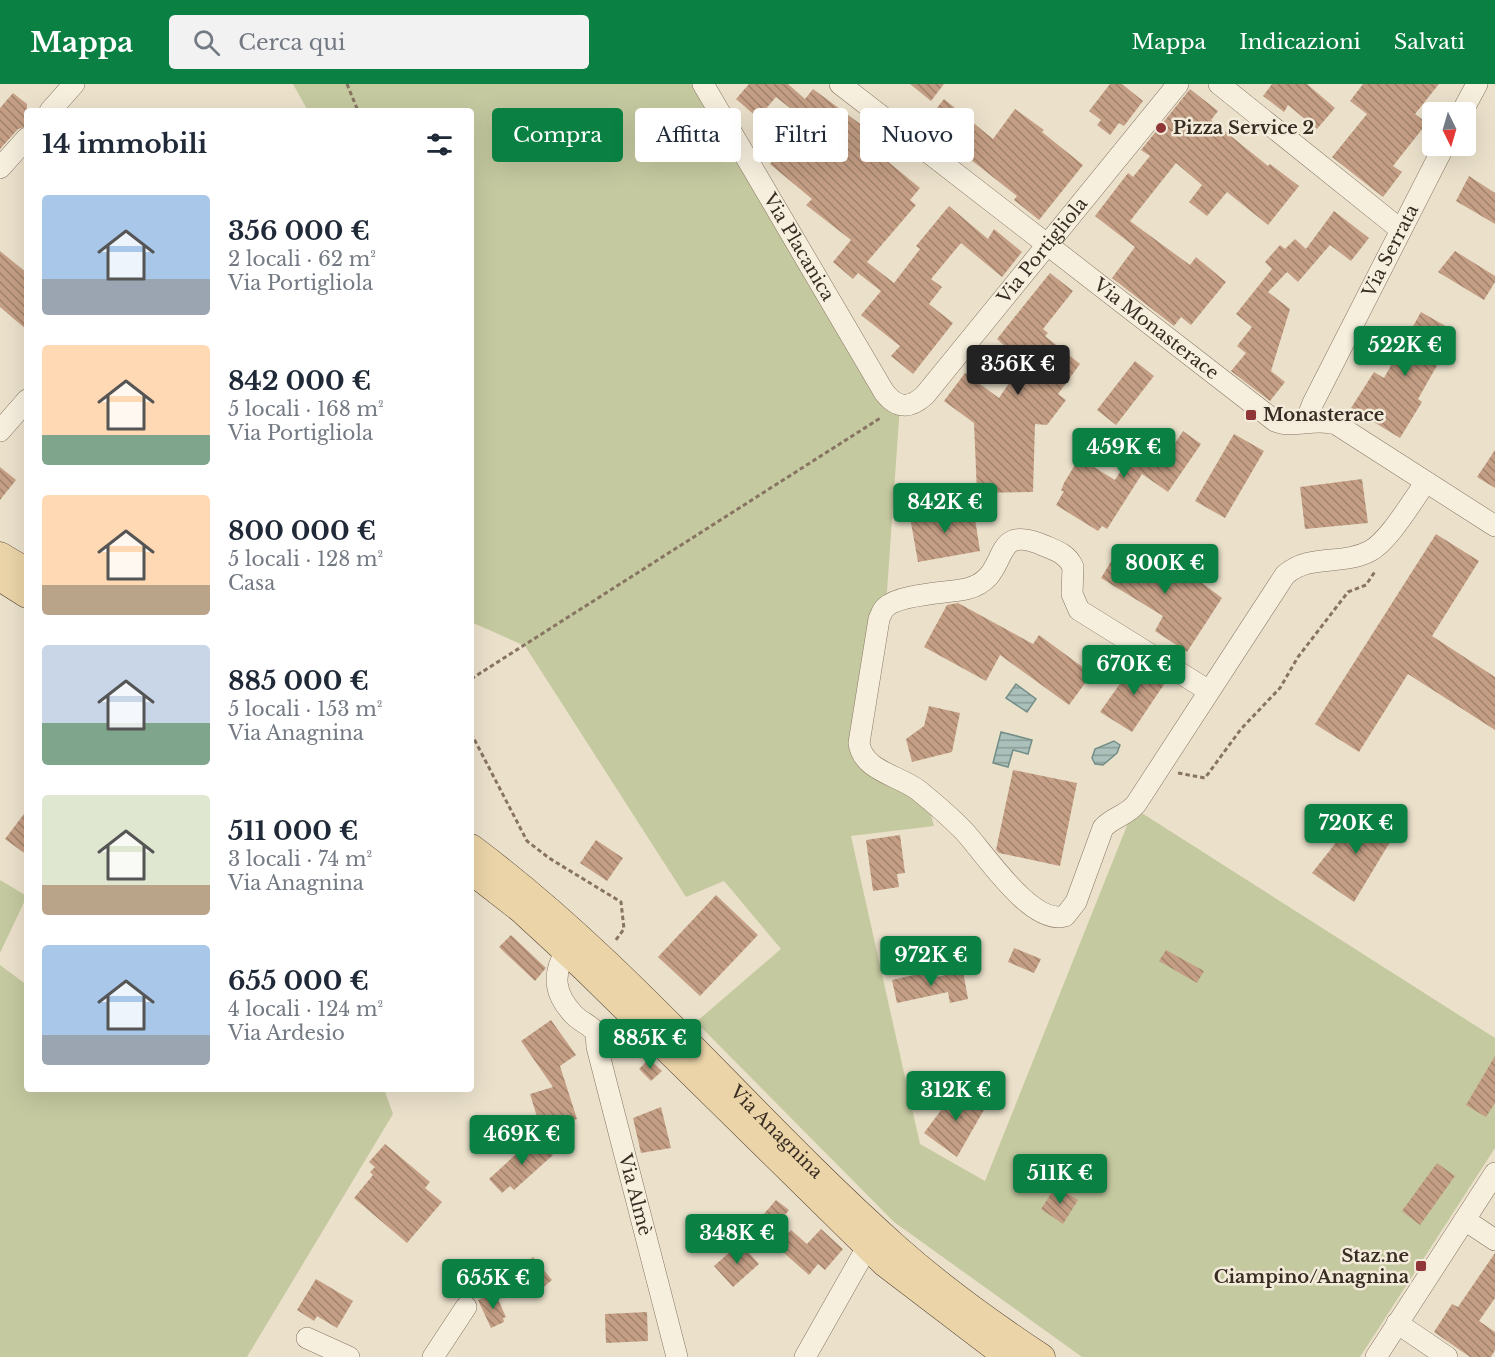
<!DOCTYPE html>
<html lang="it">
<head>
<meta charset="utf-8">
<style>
  :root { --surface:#fff; --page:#f2f2f3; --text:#1f2937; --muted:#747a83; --accent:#0b8043 }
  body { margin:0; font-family:"Libre Baskerville",serif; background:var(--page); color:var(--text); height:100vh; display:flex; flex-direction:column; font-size:22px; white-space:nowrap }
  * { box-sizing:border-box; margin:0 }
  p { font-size:20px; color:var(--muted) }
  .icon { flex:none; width:33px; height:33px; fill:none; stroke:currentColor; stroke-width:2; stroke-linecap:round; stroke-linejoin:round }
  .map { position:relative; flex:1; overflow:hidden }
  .sheet { position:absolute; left:24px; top:24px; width:450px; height:984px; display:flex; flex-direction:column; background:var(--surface); border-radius:6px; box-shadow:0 6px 24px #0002 }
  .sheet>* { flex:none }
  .guide { position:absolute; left:492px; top:24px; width:570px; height:54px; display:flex; gap:12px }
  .needle { width:39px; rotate:175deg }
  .fabs { position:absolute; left:1422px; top:18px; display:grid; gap:12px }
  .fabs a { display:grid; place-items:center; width:54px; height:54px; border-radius:6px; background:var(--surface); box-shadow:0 6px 24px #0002; font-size:30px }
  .price { position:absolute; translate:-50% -51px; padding:0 14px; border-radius:6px; background:var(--accent); color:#fff; font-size:20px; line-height:39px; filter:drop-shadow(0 2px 3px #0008) }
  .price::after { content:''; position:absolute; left:50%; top:36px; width:18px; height:14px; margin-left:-9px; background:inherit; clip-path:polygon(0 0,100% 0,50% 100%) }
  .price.on { background:#222; color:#fff }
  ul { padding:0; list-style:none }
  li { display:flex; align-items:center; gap:18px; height:150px; padding:0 18px }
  li span { display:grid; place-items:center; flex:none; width:168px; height:120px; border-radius:6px; color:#555 }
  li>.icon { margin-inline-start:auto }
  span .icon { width:72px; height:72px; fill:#fffc; stroke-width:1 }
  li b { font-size:26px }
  h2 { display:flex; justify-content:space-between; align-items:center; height:72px; padding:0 18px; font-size:26px }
  .tag { padding:0 21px; border-radius:6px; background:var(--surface); box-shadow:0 6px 24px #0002; font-size:21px; line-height:54px }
  .tag.on { background:var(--accent); color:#fff }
  header { display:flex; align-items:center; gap:36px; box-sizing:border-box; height:84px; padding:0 30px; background:var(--accent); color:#fff }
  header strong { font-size:28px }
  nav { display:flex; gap:33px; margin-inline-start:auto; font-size:21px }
  .search { width:420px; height:54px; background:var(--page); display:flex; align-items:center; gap:15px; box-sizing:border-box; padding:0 21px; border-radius:6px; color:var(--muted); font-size:22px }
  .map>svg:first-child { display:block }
  .green { fill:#c5c9a0 }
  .water { fill:url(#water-rules); stroke:#728e87; stroke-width:1.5 }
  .building { fill:url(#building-back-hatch) }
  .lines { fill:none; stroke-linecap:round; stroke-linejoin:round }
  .minor-casing { stroke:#877461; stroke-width:22 }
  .major-casing { stroke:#554334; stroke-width:27 }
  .path { stroke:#877461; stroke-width:3; stroke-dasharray:4.5 3; stroke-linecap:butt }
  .minor { stroke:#f6efde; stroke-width:21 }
  .major { stroke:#ead4a8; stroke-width:26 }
  .poi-dot { fill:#903638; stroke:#f3ebda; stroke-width:2 }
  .labels { text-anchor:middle; stroke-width:5; stroke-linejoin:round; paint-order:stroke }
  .poi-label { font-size:18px; font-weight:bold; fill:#392d23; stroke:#f3ebda; text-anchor:start }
  .street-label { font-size:18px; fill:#392d23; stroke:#f3ebda }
</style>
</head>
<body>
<header>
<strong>Mappa</strong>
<div class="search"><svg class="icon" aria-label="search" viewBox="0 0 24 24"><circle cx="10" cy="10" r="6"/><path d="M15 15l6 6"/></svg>Cerca qui</div>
<nav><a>Mappa</a><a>Indicazioni</a><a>Salvati</a></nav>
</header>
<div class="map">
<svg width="1495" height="1273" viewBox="0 0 1495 1273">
  <defs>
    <pattern id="water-rules" width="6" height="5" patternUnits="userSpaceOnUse" patternTransform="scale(1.5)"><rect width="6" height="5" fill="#abc0ba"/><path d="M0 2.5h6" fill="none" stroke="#8c9c97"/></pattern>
    <pattern id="building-back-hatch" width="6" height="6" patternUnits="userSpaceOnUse" patternTransform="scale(1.5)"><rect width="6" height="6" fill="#c59f85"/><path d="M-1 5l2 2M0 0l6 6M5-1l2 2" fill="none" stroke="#a1826c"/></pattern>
  </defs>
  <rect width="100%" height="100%" fill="#ebe1cb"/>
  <!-- green -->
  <g class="green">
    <path d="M293 0H703L900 321 886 522 859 659 925 710 934 742 851 752 920 1060 985 1097 1134 724 1495 954V1064L1360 1273H1082L894 1138 696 938 781 865 724 797 686 813 525 562 471 538V27H308Z"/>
    <path d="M0 796 27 812 0 869Z"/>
    <path d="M0 881 27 901V1005H384L393 1030 247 1273H0Z"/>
  </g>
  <!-- water -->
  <g class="water">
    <path d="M1016 600 1036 615 1027 628 1006 614Z"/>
    <path d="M1001 648 1032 656 1028 670 1013 666 1008 683 993 679Z"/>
    <path d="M1114 657 1120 661 1117 669 1103 681 1095 680 1092 674 1095 665Z"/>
  </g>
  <!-- building -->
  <g class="building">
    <path d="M749 0H788L805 15 813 5 894 65 886 76 920 104 910 116 916 121 867 178 894 199 920 165 916 162 949 122 988 155 994 145 1022 168 1002 193 961 159 931 195 942 203 929 220 953 239 913 290 891 272 900 262 861 231 881 207 858 189 853 195 833 178 851 156 806 121 812 115 770 80 805 36 776 13 758 34 736 15Z"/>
    <path d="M910 0H944L931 17Z"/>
    <path d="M1110 0H1122L1143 17 1124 42 1119 39 1110 51 1097 41 1101 36 1089 27Z"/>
    <path d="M1272 0H1307L1335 24 1317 45 1288 21 1284 28 1263 12Z"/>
    <path d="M1363 0H1439L1415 30 1427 39 1393 82 1402 88 1383 113 1332 73 1367 30 1350 17Z"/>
    <path d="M1190 5 1218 27 1211 36 1268 82 1270 80 1299 102 1268 141 1227 108 1207 132 1189 118 1202 101 1176 79 1130 137 1190 181 1196 173 1226 198 1191 241 1181 233 1174 242 1112 194 1135 163 1095 132 1128 89 1133 93 1150 72 1141 66Z"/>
    <path d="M13 9 27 20V42L18 45 0 65V24Z"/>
    <path d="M944 15 993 55 1015 25 1044 46 1042 48 1083 81 1039 136 1014 116 1017 112 933 46 940 37 932 30Z"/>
    <path d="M1469 92 1495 109V140L1456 117Z"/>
    <path d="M1334 127 1369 154 1351 177 1330 161 1298 198 1287 188 1268 208 1290 225 1271 287 1285 298 1270 317 1231 287 1246 269 1237 262 1252 243 1236 230 1272 185 1265 178 1280 161 1285 165 1295 155 1306 165Z"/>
    <path d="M0 167 27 189V246L0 223Z"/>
    <path d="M1455 167 1495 192V198L1484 216 1438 188Z"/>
    <path d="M1050 189 1073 207 1043 245 1048 249 1045 252 1080 280 1058 310 1066 316 1047 341 1035 340 1033 408 977 409 974 339 944 317 965 289 999 314 1020 283 1003 269 1007 264 997 255Z"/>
    <path d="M1421 228 1456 248 1418 315 1422 318 1400 354 1351 324 1374 288 1384 294Z"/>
    <path d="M1135 277 1154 292 1116 341 1097 326Z"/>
    <path d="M1147 347 1172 364 1183 347 1201 360 1168 408 1142 390 1107 445 1102 442 1098 447 1056 421 1064 407H1061L1064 399 1079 374 1115 396Z"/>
    <path d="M1234 350 1264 367 1225 434 1195 417Z"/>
    <path d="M1495 366V404L1477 393Z"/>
    <path d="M0 383 16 396 0 416Z"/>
    <path d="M1362 395 1368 439 1305 445 1300 403Z"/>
    <path d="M973 422 980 467 918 478 910 433Z"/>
    <path d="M1436 450 1479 477 1432 552 1495 593V646L1408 590 1359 668 1315 640Z"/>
    <path d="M1121 461 1153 480 1156 474 1187 493 1189 489 1222 514 1187 568 1155 547 1163 532 1101 494Z"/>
    <path d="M958 519 1033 560 1039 551 1092 590 1069 621 1000 571 986 597 924 563 947 521Z"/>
    <path d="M1136 577 1167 596 1132 648 1100 628Z"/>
    <path d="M929 622 960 629 952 668 912 678 906 655 924 642Z"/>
    <path d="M1013 686 1077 699 1060 782 999 769 996 766Z"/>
    <path d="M1364 723 1396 748 1354 818 1312 789Z"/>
    <path d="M27 726V771L5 755Z"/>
    <path d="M900 751 905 789 897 790 899 803 873 807 866 756Z"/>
    <path d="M596 756 623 774 607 797 580 779Z"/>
    <path d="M716 811 758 851 700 912 658 873Z"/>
    <path d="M511 851 546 884 535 897 499 863Z"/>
    <path d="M1014 864 1041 875 1034 889 1008 878Z"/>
    <path d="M1166 866 1204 887 1197 899 1159 877Z"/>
    <path d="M963 887 968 915 950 919 948 908 897 919 892 896 927 888 928 895Z"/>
    <path d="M551 936 576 971 560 982 577 1035 541 1046 530 1010 553 1003 521 957Z"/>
    <path d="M1495 972V1019L1486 1033 1466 1021Z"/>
    <path d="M649 975 662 987 651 997 639 985Z"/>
    <path d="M959 1002 985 1024 957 1073 924 1049Z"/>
    <path d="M661 1023 671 1064 641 1069 633 1034Z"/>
    <path d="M536 1052 553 1071 514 1106 510 1102 502 1109 489 1095Z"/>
    <path d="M385 1060 430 1098 425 1104 442 1118 407 1159 354 1114 373 1091 370 1088 375 1083 369 1078Z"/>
    <path d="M1437 1079 1455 1092 1420 1141 1402 1127Z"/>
    <path d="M1056 1102 1078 1116 1063 1140 1041 1125Z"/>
    <path d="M776 1116 789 1126 776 1142 763 1131Z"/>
    <path d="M821 1145 843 1165 825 1186 818 1180 809 1191 776 1162 791 1146 807 1160Z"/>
    <path d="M740 1159 759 1180 733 1203 714 1182Z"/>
    <path d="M1495 1169V1214L1479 1237 1495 1248V1266L1491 1273H1470L1434 1248 1452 1220 1458 1223Z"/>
    <path d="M533 1173 552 1196 530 1214 511 1191Z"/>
    <path d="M316 1195 353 1217 337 1244 317 1232 314 1237 297 1226Z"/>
    <path d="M495 1209 506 1233 503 1234 504 1238 491 1244 478 1216Z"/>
    <path d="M647 1228 648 1257 606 1259 605 1230Z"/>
  </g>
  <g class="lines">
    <!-- minor casing -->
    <g class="minor-casing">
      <g id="minor">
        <path id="s1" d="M703 0 884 308C897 325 910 325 925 311L1178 0"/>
        <path id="s2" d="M840 0 1275 337C1294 345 1315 333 1336 340L1495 442"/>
        <path d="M1219 0 1401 146"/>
        <path d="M50 27 74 0"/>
        <path d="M1462 28 1477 0"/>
        <path d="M0 84 27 54"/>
        <path id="s3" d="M1306 337 1313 319 1444 62"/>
        <path d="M0 347 27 316"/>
        <path d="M1209 607 1079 526 1072 510 1073 483C1067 470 1057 467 1045 462 986 436 1014 494 966 505 947 509 899 510 886 523 882 526 881 531 879 535L859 659C863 687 898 691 918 706 934 719 949 732 963 746 984 768 1031 842 1065 832L1076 818 1103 744C1113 733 1126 732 1136 720L1285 491C1310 469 1342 482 1370 467 1389 457 1412 417 1426 398"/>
        <path id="s4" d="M566 867C552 891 554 910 574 931 581 938 590 941 596 948L597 963 677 1273"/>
        <path d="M1465 1136 1495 1156"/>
        <path d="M1397 1239 1447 1273"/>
        <path d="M307 1254 349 1273"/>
        <path d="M433 1273 466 1223"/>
        <path d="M805 1273 861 1174 869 1165 884 1164"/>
        <path d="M1376 1273 1495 1089"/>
      </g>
    </g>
    <!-- major casing -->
    <g class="major-casing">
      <g id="major">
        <path d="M0 471 27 487"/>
        <path d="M0 494 27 511"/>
        <path id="s5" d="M471 763C628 880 751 1034 897 1164 942 1204 992 1240 1042 1273"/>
        <path d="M471 787 521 826 586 886 885 1180 1007 1273"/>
      </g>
    </g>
    <!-- path -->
    <g class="path">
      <path d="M347 0 358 27"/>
      <path d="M471 595 882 333"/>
      <path d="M471 649 527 757 549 774 621 818 624 845 615 857"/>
      <path d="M1178 689 1205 694 1241 645 1280 604 1298 573 1348 508 1366 501 1376 486"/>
    </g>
    <!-- minor -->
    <use href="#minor" class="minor"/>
    <!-- major -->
    <use href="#major" class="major"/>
  </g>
  <!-- markers -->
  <g class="poi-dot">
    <circle cx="1161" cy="44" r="6"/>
    <rect x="1245" y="325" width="12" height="12" rx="3"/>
    <rect x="1415" y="1176" width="12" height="12" rx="3"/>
  </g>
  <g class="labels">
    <!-- poi labels -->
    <g class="poi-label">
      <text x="1173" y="50">Pizza Service 2</text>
      <text x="1263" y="337">Monasterace</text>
      <text x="1409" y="1178" text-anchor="end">Staz.ne<tspan x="1409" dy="21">Ciampino/Anagnina</tspan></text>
    </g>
    <!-- street labels -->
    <g class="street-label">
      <text dy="6" stroke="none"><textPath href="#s1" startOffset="189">Via Placanica</textPath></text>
      <text dy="6" stroke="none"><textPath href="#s3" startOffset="190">Via Serrata</textPath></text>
      <text dy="6" stroke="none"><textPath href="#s1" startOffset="592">Via Portigliola</textPath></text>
      <text dy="6" stroke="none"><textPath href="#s2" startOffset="400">Via Monasterace</textPath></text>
      <text dy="6" stroke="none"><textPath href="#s5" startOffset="418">Via Anagnina</textPath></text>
      <text dy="6" stroke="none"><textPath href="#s4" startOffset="266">Via Almè</textPath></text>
    </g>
  </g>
</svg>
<div class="fabs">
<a><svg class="needle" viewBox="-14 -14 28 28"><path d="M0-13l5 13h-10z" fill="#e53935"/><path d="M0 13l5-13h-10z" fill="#747a83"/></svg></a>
</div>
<b class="price" style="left:1405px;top:293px">522K €</b>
<b class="price on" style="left:1018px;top:312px">356K €</b>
<b class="price" style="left:1124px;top:395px">459K €</b>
<b class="price" style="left:945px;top:450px">842K €</b>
<b class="price" style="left:1165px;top:511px">800K €</b>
<b class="price" style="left:1134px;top:612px">670K €</b>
<b class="price" style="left:1356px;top:771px">720K €</b>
<b class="price" style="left:931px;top:903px">972K €</b>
<b class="price" style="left:650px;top:986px">885K €</b>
<b class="price" style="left:956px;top:1038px">312K €</b>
<b class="price" style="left:522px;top:1082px">469K €</b>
<b class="price" style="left:1060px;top:1121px">511K €</b>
<b class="price" style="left:737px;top:1181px">348K €</b>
<b class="price" style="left:493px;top:1226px">655K €</b>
<div class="guide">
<a class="tag on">Compra</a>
<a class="tag">Affitta</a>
<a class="tag">Filtri</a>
<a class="tag">Nuovo</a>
</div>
<section class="sheet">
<h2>14 immobili<svg class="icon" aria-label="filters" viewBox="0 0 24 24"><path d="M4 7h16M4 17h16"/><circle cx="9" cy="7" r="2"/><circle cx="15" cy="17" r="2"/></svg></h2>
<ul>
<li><span style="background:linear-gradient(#a9c7e8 70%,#9aa5b1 0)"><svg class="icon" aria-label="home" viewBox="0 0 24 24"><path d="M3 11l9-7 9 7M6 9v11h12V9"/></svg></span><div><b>356 000 €</b><p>2 locali · 62 m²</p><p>Via Portigliola</p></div></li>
<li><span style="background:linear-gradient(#ffd9b3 75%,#7fa58c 0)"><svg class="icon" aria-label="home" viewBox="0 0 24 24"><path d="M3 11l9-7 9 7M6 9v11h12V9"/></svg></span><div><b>842 000 €</b><p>5 locali · 168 m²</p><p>Via Portigliola</p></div></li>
<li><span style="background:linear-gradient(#ffd9b3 75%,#b9a48a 0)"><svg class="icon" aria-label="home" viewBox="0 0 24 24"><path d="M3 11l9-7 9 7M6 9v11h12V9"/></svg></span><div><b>800 000 €</b><p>5 locali · 128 m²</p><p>Casa</p></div></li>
<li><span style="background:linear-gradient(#c9d6e8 65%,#7fa58c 0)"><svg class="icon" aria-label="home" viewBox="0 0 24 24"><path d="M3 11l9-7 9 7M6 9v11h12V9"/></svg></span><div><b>885 000 €</b><p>5 locali · 153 m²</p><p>Via Anagnina</p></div></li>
<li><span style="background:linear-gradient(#dfe7d0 75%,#b9a48a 0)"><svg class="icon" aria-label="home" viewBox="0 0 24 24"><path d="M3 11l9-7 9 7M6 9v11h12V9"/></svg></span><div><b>511 000 €</b><p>3 locali · 74 m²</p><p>Via Anagnina</p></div></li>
<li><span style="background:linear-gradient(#a9c7e8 75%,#9aa5b1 0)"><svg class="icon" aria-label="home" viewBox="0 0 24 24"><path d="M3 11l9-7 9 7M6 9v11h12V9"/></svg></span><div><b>655 000 €</b><p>4 locali · 124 m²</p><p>Via Ardesio</p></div></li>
</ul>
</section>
</div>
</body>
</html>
